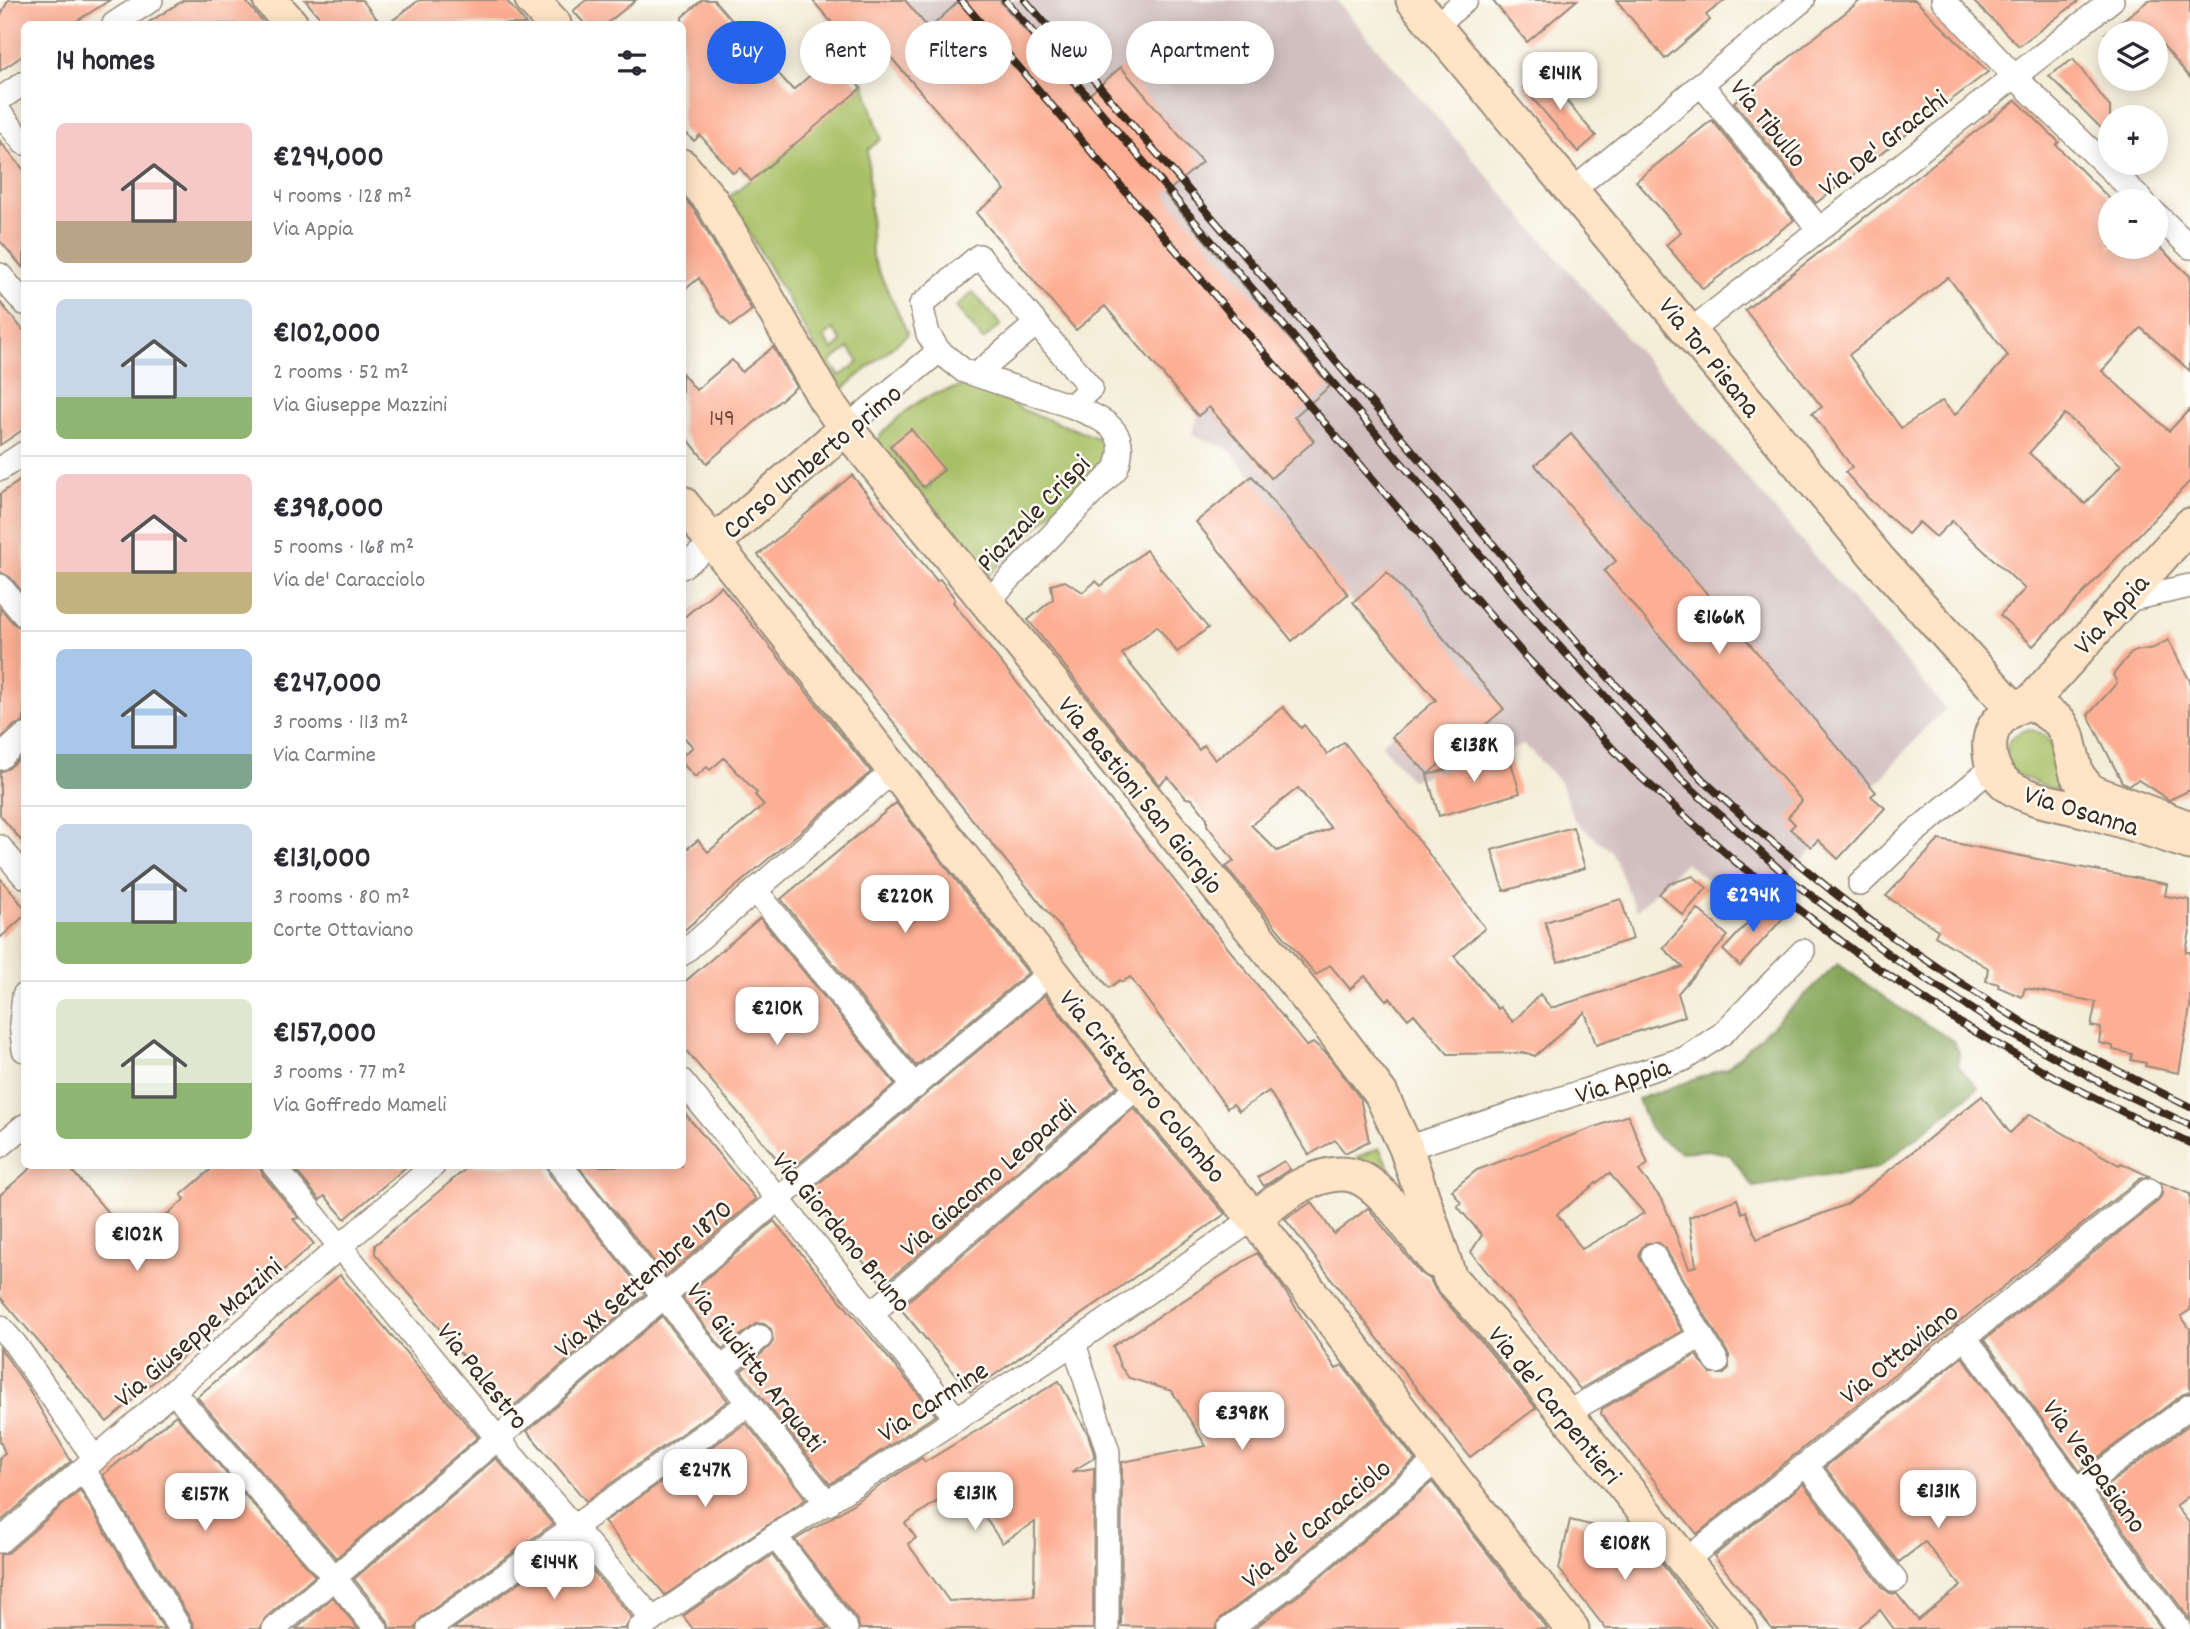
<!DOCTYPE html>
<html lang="en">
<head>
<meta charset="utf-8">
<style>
  :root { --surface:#fff; --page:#f7f7f7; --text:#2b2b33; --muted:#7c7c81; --line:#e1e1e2; --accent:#2563eb }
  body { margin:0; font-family:Dekko,sans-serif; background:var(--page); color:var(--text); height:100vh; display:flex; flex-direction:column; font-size:26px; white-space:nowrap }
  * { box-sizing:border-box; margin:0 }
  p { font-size:23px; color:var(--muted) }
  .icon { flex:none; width:38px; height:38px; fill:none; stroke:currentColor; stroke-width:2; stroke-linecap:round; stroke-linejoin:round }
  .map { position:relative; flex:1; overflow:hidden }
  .side { position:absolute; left:21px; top:21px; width:665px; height:1148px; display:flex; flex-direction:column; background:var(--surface); border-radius:10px; box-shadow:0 4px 18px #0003 }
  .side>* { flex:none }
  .top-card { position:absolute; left:707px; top:21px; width:665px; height:63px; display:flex; gap:14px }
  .controls { position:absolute; left:2098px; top:21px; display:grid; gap:14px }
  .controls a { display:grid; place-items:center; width:70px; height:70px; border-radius:50%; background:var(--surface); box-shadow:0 4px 18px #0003; font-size:35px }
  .price { position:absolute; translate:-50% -60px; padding:0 16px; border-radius:14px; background:#fff; color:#222; font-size:23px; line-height:46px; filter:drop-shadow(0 2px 4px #0008) }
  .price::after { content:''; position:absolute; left:50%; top:42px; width:21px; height:16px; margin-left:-10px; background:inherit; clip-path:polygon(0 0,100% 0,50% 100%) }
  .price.on { background:var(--accent); color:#fff }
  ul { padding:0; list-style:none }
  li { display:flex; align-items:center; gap:21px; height:175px; padding:0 35px }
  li+li { border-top:2px solid var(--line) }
  li span { display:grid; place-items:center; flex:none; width:196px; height:140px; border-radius:10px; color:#555 }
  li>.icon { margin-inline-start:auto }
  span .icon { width:84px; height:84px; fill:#fffc; stroke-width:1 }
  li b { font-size:30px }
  h2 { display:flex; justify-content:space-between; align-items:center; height:84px; padding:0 35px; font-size:30px }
  .tag { padding:0 24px; border-radius:32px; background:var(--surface); box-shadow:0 4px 18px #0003; font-size:24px; line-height:63px }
  .tag.on { background:var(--accent); color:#fff }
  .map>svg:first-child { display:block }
  .industrial { fill:#d1bfbf }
  .green { fill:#a8c065; stroke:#727542; stroke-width:2; fill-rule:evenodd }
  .forest { fill:#86a65a; stroke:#60683c; stroke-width:2 }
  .building { fill:#fdae93; fill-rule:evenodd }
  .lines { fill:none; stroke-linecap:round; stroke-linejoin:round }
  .street-casing { stroke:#988c7c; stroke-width:26 }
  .secondary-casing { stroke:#988c7c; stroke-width:37 }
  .street { stroke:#fff; stroke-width:23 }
  .secondary { stroke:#ffe4c6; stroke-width:33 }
  .rail-casing { stroke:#3b2a1e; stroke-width:8 }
  .rail { stroke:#fdfcf7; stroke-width:5; stroke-dasharray:16; stroke-linecap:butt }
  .labels { text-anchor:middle; stroke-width:5; stroke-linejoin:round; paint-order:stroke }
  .number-label { font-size:24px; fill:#6c4b3b }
  .street-label { font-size:28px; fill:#3b2a1e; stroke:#fdfcf7 }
</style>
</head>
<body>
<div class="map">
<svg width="2190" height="1629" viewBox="0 0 2190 1629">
  <rect width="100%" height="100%" fill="#fdfcf7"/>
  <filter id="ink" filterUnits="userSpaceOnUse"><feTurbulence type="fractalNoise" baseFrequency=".0143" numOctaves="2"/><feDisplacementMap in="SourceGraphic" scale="14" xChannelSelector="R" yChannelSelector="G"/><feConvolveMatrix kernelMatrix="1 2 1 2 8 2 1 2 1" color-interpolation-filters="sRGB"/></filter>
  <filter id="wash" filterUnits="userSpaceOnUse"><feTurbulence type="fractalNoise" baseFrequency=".00686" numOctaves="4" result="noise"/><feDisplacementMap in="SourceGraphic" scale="28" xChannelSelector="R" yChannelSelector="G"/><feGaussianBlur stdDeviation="1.57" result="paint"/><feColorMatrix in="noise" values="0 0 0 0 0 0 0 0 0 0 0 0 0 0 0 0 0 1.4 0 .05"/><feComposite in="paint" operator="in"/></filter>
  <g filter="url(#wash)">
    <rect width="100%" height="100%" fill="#f4eed9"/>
    <!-- industrial -->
    <path class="industrial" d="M812 0H1336L1946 709 1924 729 1869 793 1750 913 1685 862 1636 911 1612 852 1574 820 1561 783 1525 745 1411 780 1381 744 1436 699 1353 602 1346 591 1229 449 1192 435 1198 416 1105 306 1076 330 976 213 1005 189 859 21 842 35Z"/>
    <!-- green -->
    <g class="green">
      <path d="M864 82 881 139 868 150 872 257 908 334 843 389 838 387 729 197 860 88ZM833 330 842 342 833 350 824 337ZM849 348 859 362 840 376 830 362Z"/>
      <path d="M973 292 1001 325 983 340 956 307Z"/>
      <path d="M977 383 1023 410 1114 444 1105 450 1113 452 987 577 877 442C881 430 916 402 928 397 943 390 961 387 977 383ZM890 446 944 470 943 471 929 482 931 485 926 490Z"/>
      <path d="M2029 729C2058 737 2051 747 2056 771 2057 779 2061 786 2064 793L2011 773C2004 748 2002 738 2029 729Z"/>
      <path d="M1379 1148 1412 1211 1381 1171 1357 1157Z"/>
    </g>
    <!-- forest -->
    <path class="forest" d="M1838 964 1895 1005 1953 1041 1959 1052 1958 1066 1978 1088 1878 1168 1753 1187 1730 1155 1709 1150 1681 1152 1658 1138 1647 1123 1638 1099 1727 1068Z"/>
    <g id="blocks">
      <!-- building -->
      <g class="building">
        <path d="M8 0H110L72 24H24V55L0 71V17Z"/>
        <path d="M184 0H245L264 24H146Z"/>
        <path d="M305 0H362L381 24H325Z"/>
        <path d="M419 0H506L526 24H388Z"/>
        <path d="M586 0H636L606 24H585L573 11Z"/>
        <path d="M702 0H714L793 90 849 42 812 0H905L929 29 960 0H999L1084 99 1121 67 1202 162 1165 194 1330 386 1294 417 1314 441 1271 478 1209 407 1198 416 1105 306 1076 330 976 213 1005 190 882 47 849 75 861 88 751 181 740 168 733 173 700 135 694 141 682 129V17Z"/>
        <path d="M1492 0H1577L1527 42Z"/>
        <path d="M1616 0H1725L1706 15 1710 20 1665 59Z"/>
        <path d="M1861 0H1915L1988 72 1816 203 1734 102Z"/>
        <path d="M1972 0H2080L2019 46Z"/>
        <path d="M2149 0H2190V78L2156 37V33H2106Z"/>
        <path d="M2073 59 2110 107V137L2049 76Z"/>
        <path d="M1542 72 1596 136 1578 152 1523 87Z"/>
        <path d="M2016 100 2059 142 2056 145 2110 199V247H2159L2190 276V371L2141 328 2102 371 2169 431 2190 409V481L2033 646 2000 615 2025 589 1952 521 1936 537 1919 522 1908 534 1868 498 1845 472 1852 467 1812 413 1822 407 1745 310ZM1948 277 2008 356 1955 415 1942 401 1901 428 1849 355ZM2065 414 2121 465 2085 504 2029 453Z"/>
        <path d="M1712 120 1794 220 1703 289 1666 245 1681 232 1636 181Z"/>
        <path d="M0 141 24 170V269L0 241Z"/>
        <path d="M682 196 695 211 752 310 731 326 717 310 699 278 682 292Z"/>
        <path d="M0 302 24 331V429L0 445Z"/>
        <path d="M773 347 796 387 707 463 682 432V373L696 390 732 360 742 372Z"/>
        <path d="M911 429 944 470 923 487 890 446Z"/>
        <path d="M1571 434 1876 792 1871 796 1885 808 1838 859 1818 840 1811 847 1790 829 1795 824 1788 817 1802 801 1604 571 1616 561 1535 465Z"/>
        <path d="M852 475 937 581 940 579 955 599 953 602 1306 1046 1314 1043 1327 1054 1360 1098 1369 1141 1345 1153 1335 1140 1309 1155 1269 1091 1239 1111 1233 1104 1227 1108 1130 977 1122 982 1120 980 1109 988 758 555Z"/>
        <path d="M1252 476 1348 594 1292 641 1196 522Z"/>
        <path d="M24 478V594L10 577 0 572V494Z"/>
        <path d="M1146 550 1208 628 1177 652 1157 626 1122 654 1199 750 1204 745 1215 760 1283 707 1301 728 1304 725 1327 754 1344 742 1485 928 1454 956 1498 1009 1500 1007 1513 1022 1540 994 1551 1008 1683 967 1663 948 1698 909 1728 936 1678 993 1685 1016 1596 1045 1585 1012 1535 1056 1527 1053 1448 1054 1414 1014 1408 1019 1390 998 1386 1000 1365 976 1350 989 1330 965 1316 975 1226 867 1234 861 1207 825V818L1192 799 1186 798 1168 777 1159 785 1028 620 1053 599 1051 585 1065 581 1083 592 1096 581 1101 586ZM1298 788 1331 828 1277 851 1251 825Z"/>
        <path d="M1387 572 1504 709 1428 774 1392 737 1436 700 1353 602Z"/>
        <path d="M721 586 871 772 682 932V853L698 840 708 852 764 805 755 795 757 793 724 758 710 770 707 767 695 777 682 763V756L693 747 682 735V619Z"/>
        <path d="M0 608 14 624 24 629V722L15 725 0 739Z"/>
        <path d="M2168 640 2190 681V790L2169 800 2138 780 2129 785 2122 782 2088 715 2117 683 2113 675 2129 655 2136 651 2154 648Z"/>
        <path d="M1508 752 1520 793 1439 816 1427 775Z"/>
        <path d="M24 755V844L0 815V772L9 768Z"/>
        <path d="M896 803 1028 973 916 1066 781 899Z"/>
        <path d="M1573 827 1585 868 1504 891 1492 850Z"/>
        <path d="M1939 840 2167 884 2165 896 2190 900V931L2186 952H2190V1007L2179 1073 2145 1066 2146 1063 2131 1060 2132 1054 2113 1050V1046L2099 1043 2101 1028 2091 1026 2096 1002 2025 988 2022 997 1998 987 1999 984 1986 981 1988 968 1935 936 1938 930 1886 896Z"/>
        <path d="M1693 876 1707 888 1683 915 1659 894 1668 884Z"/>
        <path d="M0 878 24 907V916L0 938Z"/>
        <path d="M1621 899 1633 939 1558 962 1545 922Z"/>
        <path d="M1767 902 1784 917 1740 966 1723 950Z"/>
        <path d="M760 918 895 1084 788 1172 682 1046V984Z"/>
        <path d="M1045 995 1117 1086 883 1285 806 1194Z"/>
        <path d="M1982 1096 2010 1133 2030 1114 2119 1165 2121 1163 2149 1176 2140 1179 1955 1325 1697 1534 1601 1414 1602 1409 1696 1355 1711 1374H1724L1729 1368V1355L1665 1248 1659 1243H1646L1641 1249 1639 1256 1682 1331 1580 1389 1471 1252 1482 1235 1457 1206 1461 1203 1452 1190 1477 1170 1628 1115 1648 1164 1639 1171 1663 1201 1689 1268 1696 1266 1689 1217 1737 1199 1742 1213 1746 1211 1757 1239 1847 1204ZM1609 1173 1644 1213 1582 1249 1557 1214Z"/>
        <path d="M1134 1108 1225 1214 970 1392 900 1308Z"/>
        <path d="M682 1110 756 1199 666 1276 578 1166H682Z"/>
        <path d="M1284 1161 1290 1169 1264 1186 1258 1177Z"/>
        <path d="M33 1166H68L134 1243 185 1199 181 1195 215 1166H260L263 1175 299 1218 293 1219 314 1244 107 1422 0 1297V1195Z"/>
        <path d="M292 1166H407L345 1219 325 1196 320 1200Z"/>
        <path d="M469 1166H547L550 1175 645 1294 509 1410 375 1254V1245Z"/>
        <path d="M2160 1182 2190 1194V1310L2181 1316 2190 1329V1392L2182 1395 2080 1471 1984 1340 2158 1201 2162 1194Z"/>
        <path d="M1312 1202 1334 1234 1368 1208 1420 1273 1430 1279 1436 1291 1485 1346 1536 1408 1470 1457 1285 1219Z"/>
        <path d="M774 1221 936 1415 830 1484 741 1371 769 1347 773 1341 771 1329 764 1324 757 1323 723 1349 683 1298Z"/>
        <path d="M1257 1253 1279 1282 1336 1369 1342 1365 1415 1460 1286 1569 1221 1618 1215 1629 1121 1626 1122 1462 1206 1446 1172 1391 1129 1378 1120 1366 1113 1346Z"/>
        <path d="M340 1275 478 1437 336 1558 197 1397Z"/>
        <path d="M662 1316 728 1401 586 1501 527 1431Z"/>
        <path d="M0 1348 28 1388 71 1461 0 1522V1457L5 1453 0 1441Z"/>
        <path d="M1962 1357 2162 1629H1894L1880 1610 1857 1629H1772L1714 1556 1803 1484 1884 1589 1890 1593 1897 1594 1918 1620 1961 1586 1925 1542 1899 1562 1825 1467Z"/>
        <path d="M1059 1381 1088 1434 1094 1454V1458L1071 1472 1094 1468 1093 1629H860L857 1620 795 1540 836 1515 922 1458 925 1462ZM963 1484 1002 1543 1035 1522 1034 1596 949 1601 908 1544 916 1538 905 1523Z"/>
        <path d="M176 1415 315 1576 265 1618 260 1629H194L192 1622 103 1475Z"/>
        <path d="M746 1423 806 1499 665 1595 604 1522Z"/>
        <path d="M2190 1424V1495L2176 1506 2190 1524V1620L2097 1493Z"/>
        <path d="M496 1458 553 1524 421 1618 415 1629H390L387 1620 354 1579Z"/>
        <path d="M1432 1482 1547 1629H1253L1304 1591Z"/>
        <path d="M80 1490 164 1629H0V1555L9 1552Z"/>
        <path d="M1570 1520 1641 1537 1713 1629H1606L1559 1569Z"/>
        <path d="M571 1546 632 1617 625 1629H453Z"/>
        <path d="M772 1555 828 1629H693L683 1616Z"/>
        <path d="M333 1597 358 1629H296Z"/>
      </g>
    </g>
  </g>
  <g filter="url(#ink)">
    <use href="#blocks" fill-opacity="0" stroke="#988c7c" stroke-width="2"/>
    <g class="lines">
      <!-- street casing -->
      <g class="street-casing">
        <g id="street">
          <path d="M1943 0 2014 76 2143 201"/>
          <path d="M114 24 151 0"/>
          <path d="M1435 26 1466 0"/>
          <path d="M1701 84 1819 229"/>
          <path d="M0 99 24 83"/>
          <path d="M0 113 24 143"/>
          <path d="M1573 190 1803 0"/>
          <path d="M2156 214 2190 247"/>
          <path d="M979 256 1091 388 1071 406 964 371 939 351 928 334 921 305Z"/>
          <path d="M0 275 24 303"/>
          <path d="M1690 331 2112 0"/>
          <path d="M977 374 1036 324"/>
          <path d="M846 428 939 351"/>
          <path d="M0 469 24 453"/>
          <path d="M682 567 715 542"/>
          <path d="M0 586 24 615"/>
          <path d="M987 602 1116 469C1132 429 1102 419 1071 406"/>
          <path d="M2118 602 2190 586"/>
          <path d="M0 758 24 736"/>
          <path d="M0 847 24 876"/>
          <path d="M1860 884 1910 836 1992 768"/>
          <path d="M756 891 915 1087"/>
          <path d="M682 954 894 770"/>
          <path d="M24 995 21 1024 24 1050"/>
          <path d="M682 1081 957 1419"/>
          <path d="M0 1146 24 1126"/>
          <path d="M1406 1148 1684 1059 1722 1034 1803 951"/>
          <path d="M274 1166 498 1439 652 1618"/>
          <path d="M561 1166 828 1504"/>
          <path d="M1653 1255 1717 1362"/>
          <path d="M872 1313 1140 1085"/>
          <path d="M0 1327 15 1344 95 1459"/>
          <path d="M1964 1336 2179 1629"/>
          <path d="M1074 1343 1108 1452 1107 1629"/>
          <path d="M721 1369 760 1337"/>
          <path d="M173 1391 334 1577 376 1629"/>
          <path d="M1565 1414 1701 1336"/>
          <path d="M1806 1465 1895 1580"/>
          <path d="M84 1470 180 1629"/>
          <path d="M2078 1490 2190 1406"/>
          <path d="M775 1536 846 1629"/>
          <path d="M0 1541 433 1166"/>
          <path d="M1685 1561 2149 1190"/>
          <path d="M274 1629 777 1200 1051 972"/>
          <path d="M429 1629 748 1404"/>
          <path d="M639 1629 775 1536 1074 1343 1254 1218"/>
          <path d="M1229 1629 1295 1580 1438 1459"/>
        </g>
      </g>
      <!-- secondary casing -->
      <g class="secondary-casing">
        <g id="secondary">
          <path d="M270 0 291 24"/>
          <path d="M532 0 554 24"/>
          <path d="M1413 0 1880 561 2013 708"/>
          <path d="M682 166 711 200 825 399 846 428 1329 1025 1381 1094 1406 1148 1450 1278 1500 1333 1740 1629"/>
          <path d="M682 503 894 770 1140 1085 1254 1218 1438 1459 1572 1629"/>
          <path d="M715 542 846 428"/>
          <path d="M2031 702 2190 525"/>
          <path d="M2190 828 2090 791 2077 775 2067 735 2060 722 2031 702C2013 707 1993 719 1990 740 1988 759 1994 776 2010 787 2032 801 2062 804 2087 811 2122 820 2156 832 2190 843"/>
          <path d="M1254 1218C1268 1208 1283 1195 1298 1187 1347 1162 1367 1174 1399 1214 1411 1230 1423 1245 1435 1261"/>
        </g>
      </g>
      <!-- street -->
      <use href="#street" class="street"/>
      <!-- secondary -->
      <use href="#secondary" class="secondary"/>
      <!-- rail casing -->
      <g class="rail-casing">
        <g id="rail">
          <path d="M961 0 1524 655 1633 770 1736 862 1870 963 1960 1023 2056 1078 2135 1118 2190 1143"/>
          <path d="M1005 0 1547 633 1681 779 1792 881 1895 959 2001 1028 2113 1089 2190 1125"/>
          <path d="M1025 0 1590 657 1702 779 1760 832 1832 891 1877 926 1953 978 2030 1027 2190 1107"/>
        </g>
      </g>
      <!-- rail -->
      <use href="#rail" class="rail"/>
    </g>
  </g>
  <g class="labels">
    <!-- number labels -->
    <g class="number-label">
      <text x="722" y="425">149</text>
    </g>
    <!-- street labels -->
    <g class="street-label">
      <text transform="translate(1770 122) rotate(51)" y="10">Via Tibullo</text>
      <text transform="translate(1882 142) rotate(-38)" y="10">Via De' Gracchi</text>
      <text transform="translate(1711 356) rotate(51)" y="10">Via Tor Pisana</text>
      <text transform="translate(811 460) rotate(-40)" y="10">Corso Umberto primo</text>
      <text transform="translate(1032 512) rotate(-46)" y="10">Piazzale Crispi</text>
      <text transform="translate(2110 613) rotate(-48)" y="10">Via Appia</text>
      <text transform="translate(1142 794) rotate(51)" y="10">Via Bastioni San Giorgio</text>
      <text transform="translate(2082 809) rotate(17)" y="10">Via Osanna</text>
      <text transform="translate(1622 1079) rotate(-18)" y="10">Via Appia</text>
      <text transform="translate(1144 1085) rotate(50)" y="10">Via Cristoforo Colombo</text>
      <text transform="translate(987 1177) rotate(-41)" y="10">Via Giacomo Leopardi</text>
      <text transform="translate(843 1231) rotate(50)" y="10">Via Giordano Bruno</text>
      <text transform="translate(642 1277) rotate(-41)" y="10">Via XX Settembre 1870</text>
      <text transform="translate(197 1331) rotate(-41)" y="10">Via Giuseppe Mazzini</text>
      <text transform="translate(1898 1352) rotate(-39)" y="10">Via Ottaviano</text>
      <text transform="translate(757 1366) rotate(52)" y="10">Via Giuditta Arquati</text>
      <text transform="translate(484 1375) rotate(51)" y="10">Via Palestro</text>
      <text transform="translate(932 1400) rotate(-33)" y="10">Via Carmine</text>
      <text transform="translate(1556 1404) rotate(51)" y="10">Via de' Carpentieri</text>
      <text transform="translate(2096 1465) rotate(54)" y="10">Via Vespasiano</text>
      <text transform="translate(1315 1522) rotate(-40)" y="10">Via de' Caracciolo</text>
    </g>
  </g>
</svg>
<div class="controls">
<a><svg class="icon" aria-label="layers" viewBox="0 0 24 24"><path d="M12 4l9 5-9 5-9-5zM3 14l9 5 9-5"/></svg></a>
<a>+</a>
<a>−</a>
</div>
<b class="price" style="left:1560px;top:112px">€141K</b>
<b class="price" style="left:1719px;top:656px">€166K</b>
<b class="price" style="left:1474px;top:784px">€138K</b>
<b class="price on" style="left:1753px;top:934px">€294K</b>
<b class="price" style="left:905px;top:935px">€220K</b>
<b class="price" style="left:777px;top:1047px">€210K</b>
<b class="price" style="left:137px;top:1273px">€102K</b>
<b class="price" style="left:1242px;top:1452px">€398K</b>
<b class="price" style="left:705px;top:1509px">€247K</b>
<b class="price" style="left:1938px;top:1530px">€131K</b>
<b class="price" style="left:975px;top:1532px">€131K</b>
<b class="price" style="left:205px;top:1533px">€157K</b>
<b class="price" style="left:1625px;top:1582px">€108K</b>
<b class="price" style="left:554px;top:1601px">€144K</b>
<div class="top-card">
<a class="tag on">Buy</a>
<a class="tag">Rent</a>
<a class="tag">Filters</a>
<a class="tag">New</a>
<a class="tag">Apartment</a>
</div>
<section class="side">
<h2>14 homes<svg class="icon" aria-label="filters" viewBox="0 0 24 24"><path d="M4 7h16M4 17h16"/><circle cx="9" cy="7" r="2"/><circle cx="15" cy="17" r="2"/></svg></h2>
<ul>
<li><span style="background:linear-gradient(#f6c9c9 70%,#b9a48a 0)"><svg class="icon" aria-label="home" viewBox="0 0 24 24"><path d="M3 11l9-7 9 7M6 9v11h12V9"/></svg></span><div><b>€294,000</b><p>4 rooms · 128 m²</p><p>Via Appia</p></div></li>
<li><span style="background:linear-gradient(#c9d6e8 70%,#8fb573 0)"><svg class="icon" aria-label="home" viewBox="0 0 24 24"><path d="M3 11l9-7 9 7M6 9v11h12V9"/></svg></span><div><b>€102,000</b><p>2 rooms · 52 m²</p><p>Via Giuseppe Mazzini</p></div></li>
<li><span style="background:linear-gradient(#f6c9c9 70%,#c2b280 0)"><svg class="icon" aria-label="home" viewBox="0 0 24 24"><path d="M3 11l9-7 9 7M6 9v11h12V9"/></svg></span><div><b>€398,000</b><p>5 rooms · 168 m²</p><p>Via de' Caracciolo</p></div></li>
<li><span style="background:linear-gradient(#a9c7e8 75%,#7fa58c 0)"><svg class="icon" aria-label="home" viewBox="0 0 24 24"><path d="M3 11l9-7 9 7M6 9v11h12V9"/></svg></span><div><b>€247,000</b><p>3 rooms · 113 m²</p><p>Via Carmine</p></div></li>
<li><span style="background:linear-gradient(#c9d6e8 70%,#8fb573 0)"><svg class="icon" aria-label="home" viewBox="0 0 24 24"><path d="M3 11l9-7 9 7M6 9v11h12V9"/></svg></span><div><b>€131,000</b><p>3 rooms · 80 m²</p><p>Corte Ottaviano</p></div></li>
<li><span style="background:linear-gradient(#dfe7d0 60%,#8fb573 0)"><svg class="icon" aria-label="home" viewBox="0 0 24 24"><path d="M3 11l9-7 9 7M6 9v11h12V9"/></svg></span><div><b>€157,000</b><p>3 rooms · 77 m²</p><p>Via Goffredo Mameli</p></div></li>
</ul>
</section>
</div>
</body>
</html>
